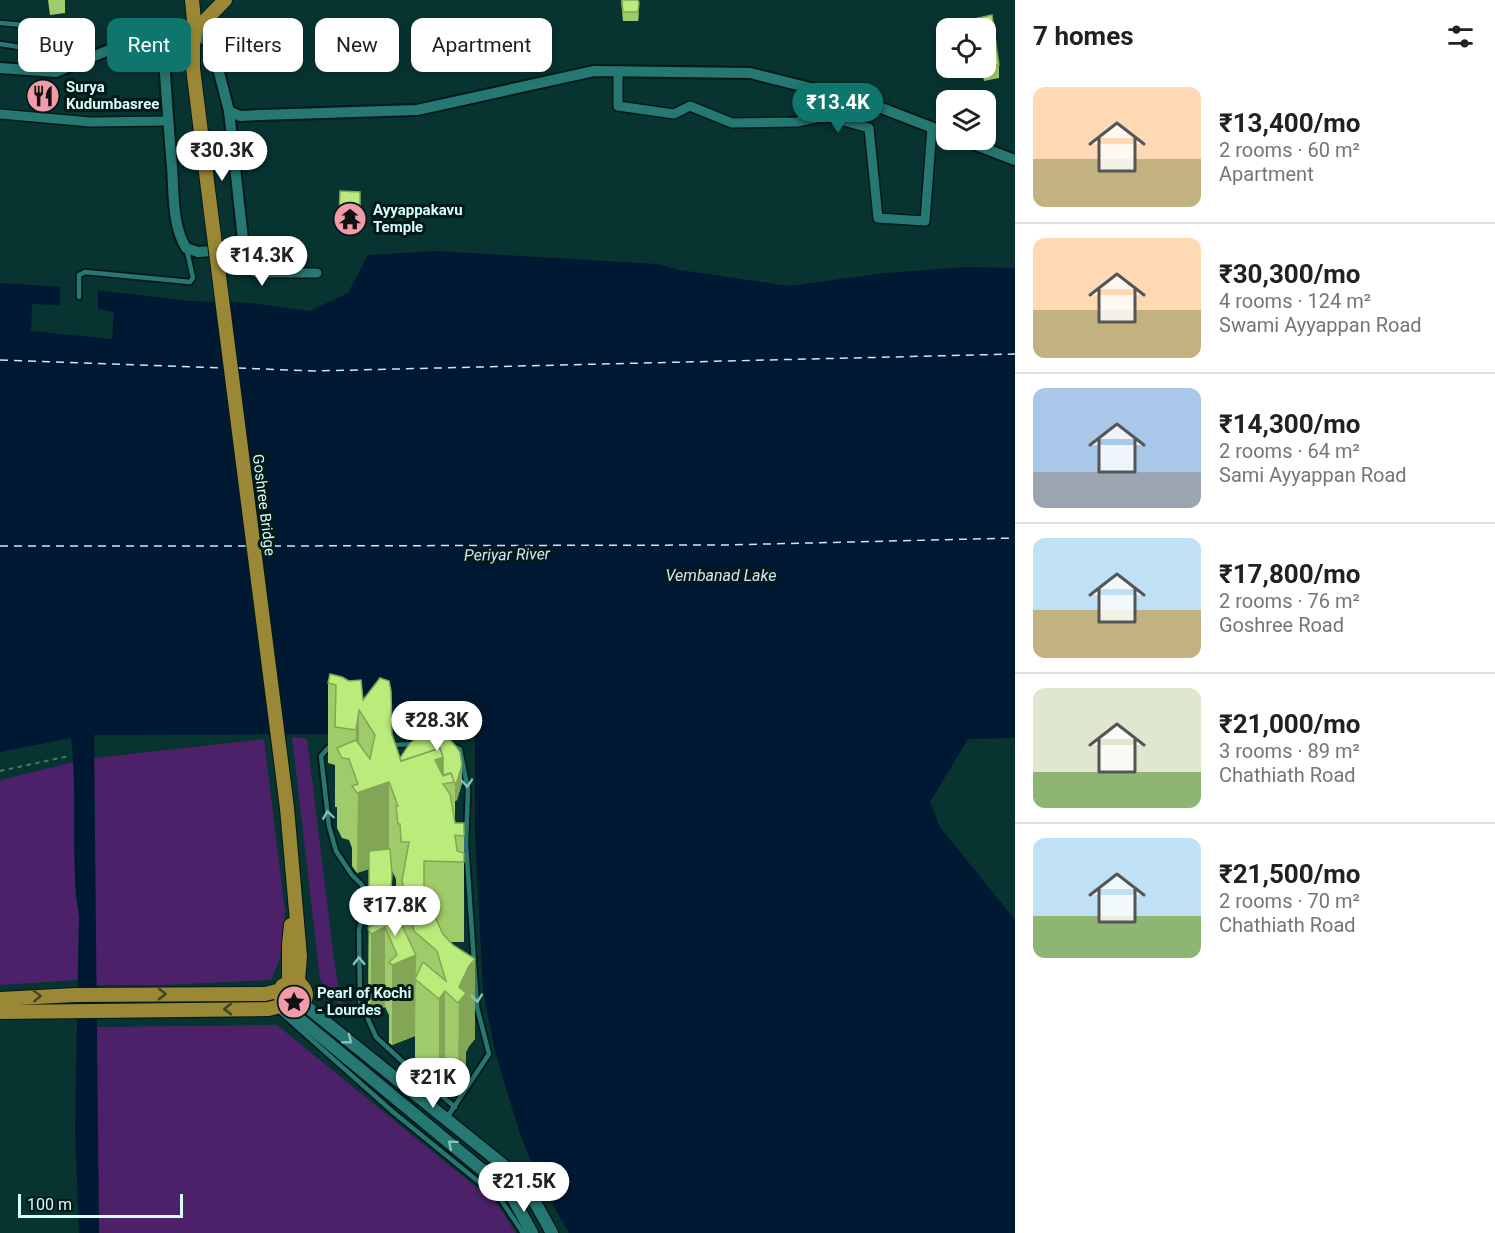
<!DOCTYPE html>
<html lang="en">
<head>
<meta charset="utf-8">
<style>
  :root { --surface:#fff; --page:#f2f2f2; --text:#202124; --muted:#757577; --line:#e0e0e0; --accent:#0f766e }
  body { margin:0; font-family:Roboto,sans-serif; background:var(--page); color:var(--text); height:100vh; display:flex; flex-direction:column; font-size:22px; white-space:nowrap }
  * { box-sizing:border-box; margin:0 }
  p { font-size:20px; color:var(--muted) }
  .icon { flex:none; width:33px; height:33px; fill:none; stroke:currentColor; stroke-width:2; stroke-linecap:round; stroke-linejoin:round }
  .map { position:relative; flex:1; overflow:hidden }
  .details { display:flex; flex-direction:column; background:var(--surface); width:480px }
  .details>* { flex:none }
  .guide { position:absolute; left:18px; top:18px; width:570px; height:54px; display:flex; gap:12px }
  .controls { position:absolute; left:936px; top:18px; display:grid; gap:12px }
  .controls a { display:grid; place-items:center; width:60px; height:60px; border-radius:12px; background:var(--surface); box-shadow:0 3px 9px #0003; font-size:30px }
  .scale { position:absolute; left:18px; bottom:15px; width:165px; box-sizing:border-box; padding-left:6px; border:3px solid #d8fefa; border-top:0; font-size:16px; line-height:21px; white-space:nowrap; color:#d8fefa; -webkit-text-stroke:4px #021918; paint-order:stroke }
  .price { position:absolute; translate:-50% -51px; padding:0 14px; border-radius:21px; background:#fff; color:#222; font-size:20px; line-height:39px; filter:drop-shadow(0 2px 3px #0008) }
  .price::after { content:''; position:absolute; left:50%; top:36px; width:18px; height:14px; margin-left:-9px; background:inherit; clip-path:polygon(0 0,100% 0,50% 100%) }
  .price.selected { background:var(--accent); color:#fff }
  ul { padding:0; list-style:none }
  li { display:flex; align-items:center; gap:18px; height:150px; padding:0 18px }
  li+li { border-top:2px solid var(--line) }
  li span { display:grid; place-items:center; flex:none; width:168px; height:120px; border-radius:12px; color:#555 }
  li>.icon { margin-inline-start:auto }
  span .icon { width:72px; height:72px; fill:#fffc; stroke-width:1 }
  li b { font-size:26px }
  h2 { display:flex; justify-content:space-between; align-items:center; height:72px; padding:0 18px; font-size:26px }
  .pill { padding:0 21px; border-radius:12px; background:var(--surface); box-shadow:0 3px 9px #0003; font-size:21px; line-height:54px }
  .pill.selected { background:var(--accent); color:#fff }
  main { display:flex; flex:1; min-height:0 }
  .map>svg:first-child { display:block }
  .green { fill:#4c2169 }
  .water { fill:#001933 }
  .pier { fill:#073431 }
  .lines { fill:none; stroke-linecap:round; stroke-linejoin:round }
  .ferry { stroke:#d0e5fa; stroke-width:1.5; stroke-dasharray:8 6; stroke-linecap:butt }
  .service-casing { stroke:#021918; stroke-width:8 }
  .minor-casing { stroke:#021918; stroke-width:12 }
  .tertiary-casing { stroke:#021918; stroke-width:14 }
  .secondary-casing { stroke:#021918; stroke-width:15 }
  .primary-casing { stroke:#021918; stroke-width:16 }
  .path { stroke:#4c7673; stroke-width:2; stroke-dasharray:4.5 4.5; stroke-linecap:butt }
  .service { stroke:#267873; stroke-width:4.5 }
  .minor { stroke:#267873; stroke-width:9 }
  .tertiary { stroke:#267873; stroke-width:10 }
  .secondary { stroke:#267873; stroke-width:12 }
  .primary { stroke:#9a8836; stroke-width:14 }
  .primary-bridge-casing { stroke:#021918; stroke-width:16; stroke-linecap:butt }
  .primary-bridge { stroke:#9a8836; stroke-width:14 }
  .wall { fill:#a0cb6a; fill-rule:evenodd }
  .shaded-wall { fill:#82a556 }
  .building { fill:#baec7b; stroke:#82a556; stroke-width:1.5 }
  .oneway { stroke:#88c2bd }
  .oneway2 { stroke:#3f4524 }
  .labels { text-anchor:middle; stroke-width:6; stroke-linejoin:round; paint-order:stroke }
  .poi-label { font-size:15px; font-weight:bold; fill:#d8fefa; stroke:#021918; text-anchor:start }
  .street-label { font-size:15px; fill:#d8fefa; stroke:#021918 }
  .water-label { font-size:16px; font-style:italic; fill:#d0e5fa; stroke:#021918 }
</style>
</head>
<body>
<main>
<div class="map">
<svg width="1015" height="1233" viewBox="0 0 1015 1233">
  <rect width="100%" height="100%" fill="#073431"/>
  <!-- green -->
  <g class="green">
    <path d="M292 737 307 739 335 967 343 1011 320 979Z"/>
    <path d="M264 739 285 911 280 958 271 980 161 985H95L94 758Z"/>
    <path d="M74 762 75 892 79 916 78 980 0 985V780Z"/>
    <path d="M277 1025 498 1205 516 1233H99L96 1027Z"/>
  </g>
  <!-- water -->
  <path class="water" d="M436 251 657 264 680 270 789 286 885 273 966 267 1015 268V738L968 739 930 802 940 827 1015 920V1233H569L539 1181 520 1134 495 1052 483 990 475 835V736L467 734 94 735 99 1233H79L75 1129 79 916C70 858 78 798 71 738L0 752V283L78 288 190 301 251 303 310 311 348 293 368 255Z"/>
  <!-- pier -->
  <path class="pier" d="M60 283 98 287V309L114 312 112 339 31 331 32 304 60 305Z"/>
  <g class="lines">
    <!-- ferry -->
    <g class="ferry">
      <path d="M0 360 224 368"/>
      <path d="M238 368 314 371 1015 354"/>
      <path d="M0 546H248"/>
      <path d="M259 546 726 545 1015 538"/>
    </g>
    <!-- service casing -->
    <g class="service-casing">
      <g id="service">
        <path d="M0 23 24 25 78 36 92 57"/>
        <path d="M0 44C25 47 61 58 84 44"/>
        <path d="M79 297V275L85 272 190 282 193 278 187 251"/>
        <path d="M390 745 414 744"/>
        <path d="M333 748H328L321 756 329 826 336 851 352 875 362 885 365 896 366 902 359 930 360 1001 376 1037 418 1076 455 1107"/>
        <path d="M278 1010 393 1112 501 1200 523 1233"/>
        <path d="M446 1119 489 1054 477 1007 466 844 468 790 460 749 452 746"/>
      </g>
    </g>
    <!-- minor casing -->
    <g class="minor-casing">
      <g id="minor">
        <path d="M618 71V106L674 114 690 106 732 123 797 122 825 116 869 128 878 218 925 221 932 127"/>
        <path d="M0 114 90 122 168 121"/>
        <path d="M244 249 247 269 256 273H317"/>
      </g>
    </g>
    <!-- tertiary casing -->
    <g class="tertiary-casing">
      <g id="tertiary">
        <path d="M0 68 56 72 162 28 195 31 209 43 215 57 229 111 244 249 198 252 186 248C172 225 174 193 172 167 168 121 165 74 162 28"/>
        <path d="M229 111 240 116 260 115 417 110 594 71 750 73 866 102 946 133"/>
        <path d="M963 140 1015 160"/>
      </g>
    </g>
    <!-- secondary casing -->
    <g class="secondary-casing">
      <g id="secondary">
        <path d="M302 1003 518 1177 536 1204 552 1233"/>
        <path d="M295 1006 296 1016 510 1193 532 1233"/>
      </g>
    </g>
    <!-- primary casing -->
    <g class="primary-casing">
      <g id="primary">
        <path d="M192 0 195 31 193 46V68L210 205"/>
        <path d="M195 31 225 0"/>
        <path d="M287 808 300 956 298 981"/>
        <path d="M289 981V945L291 925"/>
        <path d="M0 999 75 995 265 994 281 990"/>
        <path d="M0 1012 268 1009C274 1008 281 1005 287 1005 292 1005 291 1007 296 1006 313 1001 306 983 292 980L282 986 281 998 286 1005"/>
      </g>
    </g>
    <!-- path -->
    <path class="path" d="M0 771 69 756"/>
    <!-- service -->
    <use href="#service" class="service"/>
    <!-- minor -->
    <use href="#minor" class="minor"/>
    <!-- tertiary -->
    <use href="#tertiary" class="tertiary"/>
    <!-- secondary -->
    <use href="#secondary" class="secondary"/>
    <!-- primary -->
    <use href="#primary" class="primary"/>
    <!-- primary-bridge casing -->
    <g class="primary-bridge-casing">
      <path id="primary-bridge" d="M210 205 287 808"/>
    </g>
    <!-- primary-bridge -->
    <use href="#primary-bridge" class="primary-bridge"/>
  </g>
  <!-- wall -->
  <g class="wall">
    <path d="M48 0H65V13L50 15Z"/>
    <path d="M621 0 639 12 638 21H623Z"/>
    <path d="M992 15 999 65V78L984 81 981 68H986V28H974V19Z"/>
    <path d="M340 191 360 192V233L339 232Z"/>
    <path d="M330 674 363 700 392 734 400 758 462 783 457 800 455 801V823H464V942H450L475 1039 469 1046 466 1052V1073L458 1083 445 1071 439 1079 415 1059V1036L392 1045 389 1043V1015L385 1007 371 1014 368 1008 369 869 357 873 352 866V848L349 840 342 838 337 828V807H335V765L328 763V683ZM391 869 396 879V886L398 904H400L401 922H402V925L392 913Z"/>
  </g>
  <!-- shaded-wall -->
  <g class="shaded-wall">
    <path d="M639 3V12L638 21V12Z"/>
    <path d="M359 710V790L389 782V862L357 873 358 784 356 779V730Z"/>
    <path d="M443 757V837L435 760Z"/>
    <path d="M462 765V783L457 800 455 801V784Z"/>
    <path d="M392 875V943L390 938V899Z"/>
    <path d="M385 927V1007L371 1014V934Z"/>
    <path d="M416 955 415 1036 392 1045V965Z"/>
    <path d="M475 959V1039L469 1046 466 1052V1073L458 1083 459 987 469 966Z"/>
    <path d="M445 991V1071L439 1079V999Z"/>
  </g>
  <!-- building -->
  <g class="building">
    <path d="M622 0H638L639 3 638 12H623Z"/>
    <path d="M992 15 999 65 984 68H986V28H976L974 19Z"/>
    <path d="M340 191 360 192V219H339Z"/>
    <path d="M330 674 342 677 349 681 361 680 363 700 380 678 389 681 391 691 392 734 401 761 440 748 443 757 435 760 443 776 451 773 455 782 443 784 450 794 455 823H464V836L455 835 457 851 464 853V862L424 861V893L443 934 453 945 475 959 469 966 459 987 466 993 458 1003 445 991 439 999 415 979 423 962 446 981 437 951 414 931 407 903 410 902H407L402 881 409 842H401L400 824H398L396 806H398L389 782 357 793 352 786 358 784 349 759 342 758 337 748 356 740 370 759 375 735 359 710 356 730 335 727 336 685 328 683Z"/>
    <path d="M428 734H438L448 738 455 745 460 752 462 765 457 782 455 784 451 773 443 775V757L440 748 401 761 400 758 410 743 418 737Z"/>
    <path d="M390 849 392 875 390 899 369 897V851Z"/>
    <path d="M395 911 416 955 392 965 389 962 397 955 385 927 371 934 368 928Z"/>
  </g>
  <!-- one-way arrows -->
  <defs><path id="oneway-chevron" d="M-2-3.5L2.5 0L-2 3.5" fill="none" stroke-width="1.6" stroke-linecap="round" stroke-linejoin="round" transform="scale(1.5)"/></defs>
  <g class="oneway">
    <use href="#oneway-chevron" transform="translate(467 783) rotate(85)"/>
    <use href="#oneway-chevron" transform="translate(328 815) rotate(-98)"/>
    <use href="#oneway-chevron" transform="translate(359 961) rotate(-91)"/>
    <use href="#oneway-chevron" transform="translate(477 998) rotate(85)"/>
    <use href="#oneway-chevron" transform="translate(348 1040) rotate(39)"/>
    <use href="#oneway-chevron" transform="translate(452 1144) rotate(-140)"/>
  </g>
  <g class="oneway2">
    <use href="#oneway-chevron" transform="translate(162 994)"/>
    <use href="#oneway-chevron" transform="translate(37 996) rotate(-2)"/>
    <use href="#oneway-chevron" transform="translate(228 1009) rotate(180)"/>
  </g>
  <!-- icons -->
  <defs>
    <g id="restaurant-disc" transform="scale(1.725)"><circle r="9.5" fill="#f39aa9" stroke="#021918"/><path d="M-5-6h1v4h1v-4h1v4h1v-4h1v5L-1.5 .5V6h-2V.5L-5-1ZM5-6V6H3V1.5H1.5Q1.5-4 5-6Z" fill="#111"/></g>
    <g id="temple-disc" transform="scale(1.725)"><circle r="9.5" fill="#f39aa9" stroke="#021918"/><path d="M0-6L5-2H3V0L6.5 2.5H4V6H1.5V3h-3V6H-4V2.5H-6.5L-3 0V-2H-5Z" fill="#111"/></g>
    <g id="sight-disc" transform="scale(1.725)"><circle r="9.5" fill="#f39aa9" stroke="#021918"/><path d="M0-6L1.8-2.2L6-1.7L2.9 1.2L3.7 5.4L0 3.3L-3.7 5.4L-2.9 1.2L-6-1.7L-1.8-2.2Z" fill="#111"/></g>
  </defs>
  <g fill-rule="evenodd">
    <use href="#restaurant-disc" x="43" y="96"/>
    <use href="#temple-disc" x="350" y="219"/>
    <use href="#sight-disc" x="294" y="1002"/>
  </g>
  <g class="labels">
    <!-- poi labels -->
    <g class="poi-label">
      <text x="66" y="92">Surya<tspan x="66" dy="17">Kudumbasree</tspan></text>
      <text x="373" y="215">Ayyappakavu<tspan x="373" dy="17">Temple</tspan></text>
      <text x="317" y="998">Pearl of Kochi<tspan x="317" dy="17">- Lourdes</tspan></text>
    </g>
    <!-- street labels -->
    <g class="street-label">
      <text transform="translate(264 505) rotate(83)" y="5">Goshree Bridge</text>
    </g>
    <!-- water labels -->
    <g class="water-label">
      <text transform="translate(507 554) rotate(-1)" y="6">Periyar River</text>
      <text x="721" y="581">Vembanad Lake</text>
    </g>
  </g>
</svg>
<div class="controls">
<a><svg class="icon" aria-label="locate" viewBox="0 0 24 24"><circle cx="12" cy="12" r="6"/><path d="M12 2v4M12 18v4M2 12h4M18 12h4"/></svg></a>
<a><svg class="icon" aria-label="layers" viewBox="0 0 24 24"><path d="M12 4l9 5-9 5-9-5zM3 14l9 5 9-5"/></svg></a>
</div>
<div class="scale">100 m</div>
<b class="price selected" style="left:838px;top:134px">₹13.4K</b>
<b class="price" style="left:222px;top:182px">₹30.3K</b>
<b class="price" style="left:262px;top:287px">₹14.3K</b>
<b class="price" style="left:437px;top:752px">₹28.3K</b>
<b class="price" style="left:395px;top:937px">₹17.8K</b>
<b class="price" style="left:433px;top:1109px">₹21K</b>
<b class="price" style="left:524px;top:1213px">₹21.5K</b>
<div class="guide">
<a class="pill">Buy</a>
<a class="pill selected">Rent</a>
<a class="pill">Filters</a>
<a class="pill">New</a>
<a class="pill">Apartment</a>
</div>
</div>
<section class="details">
<h2>7 homes<svg class="icon" aria-label="filters" viewBox="0 0 24 24"><path d="M4 7h16M4 17h16"/><circle cx="9" cy="7" r="2"/><circle cx="15" cy="17" r="2"/></svg></h2>
<ul>
<li><span style="background:linear-gradient(#ffd9b3 60%,#c2b280 0)"><svg class="icon" aria-label="home" viewBox="0 0 24 24"><path d="M3 11l9-7 9 7M6 9v11h12V9"/></svg></span><div><b>₹13,400/mo</b><p>2 rooms · 60 m²</p><p>Apartment</p></div></li>
<li><span style="background:linear-gradient(#ffd9b3 60%,#c2b280 0)"><svg class="icon" aria-label="home" viewBox="0 0 24 24"><path d="M3 11l9-7 9 7M6 9v11h12V9"/></svg></span><div><b>₹30,300/mo</b><p>4 rooms · 124 m²</p><p>Swami Ayyappan Road</p></div></li>
<li><span style="background:linear-gradient(#a9c7e8 70%,#9aa5b1 0)"><svg class="icon" aria-label="home" viewBox="0 0 24 24"><path d="M3 11l9-7 9 7M6 9v11h12V9"/></svg></span><div><b>₹14,300/mo</b><p>2 rooms · 64 m²</p><p>Sami Ayyappan Road</p></div></li>
<li><span style="background:linear-gradient(#bfe0f5 60%,#c2b280 0)"><svg class="icon" aria-label="home" viewBox="0 0 24 24"><path d="M3 11l9-7 9 7M6 9v11h12V9"/></svg></span><div><b>₹17,800/mo</b><p>2 rooms · 76 m²</p><p>Goshree Road</p></div></li>
<li><span style="background:linear-gradient(#dfe7d0 70%,#8fb573 0)"><svg class="icon" aria-label="home" viewBox="0 0 24 24"><path d="M3 11l9-7 9 7M6 9v11h12V9"/></svg></span><div><b>₹21,000/mo</b><p>3 rooms · 89 m²</p><p>Chathiath Road</p></div></li>
<li><span style="background:linear-gradient(#bfe0f5 65%,#8fb573 0)"><svg class="icon" aria-label="home" viewBox="0 0 24 24"><path d="M3 11l9-7 9 7M6 9v11h12V9"/></svg></span><div><b>₹21,500/mo</b><p>2 rooms · 70 m²</p><p>Chathiath Road</p></div></li>
</ul>
</section>
</main>
</body>
</html>
